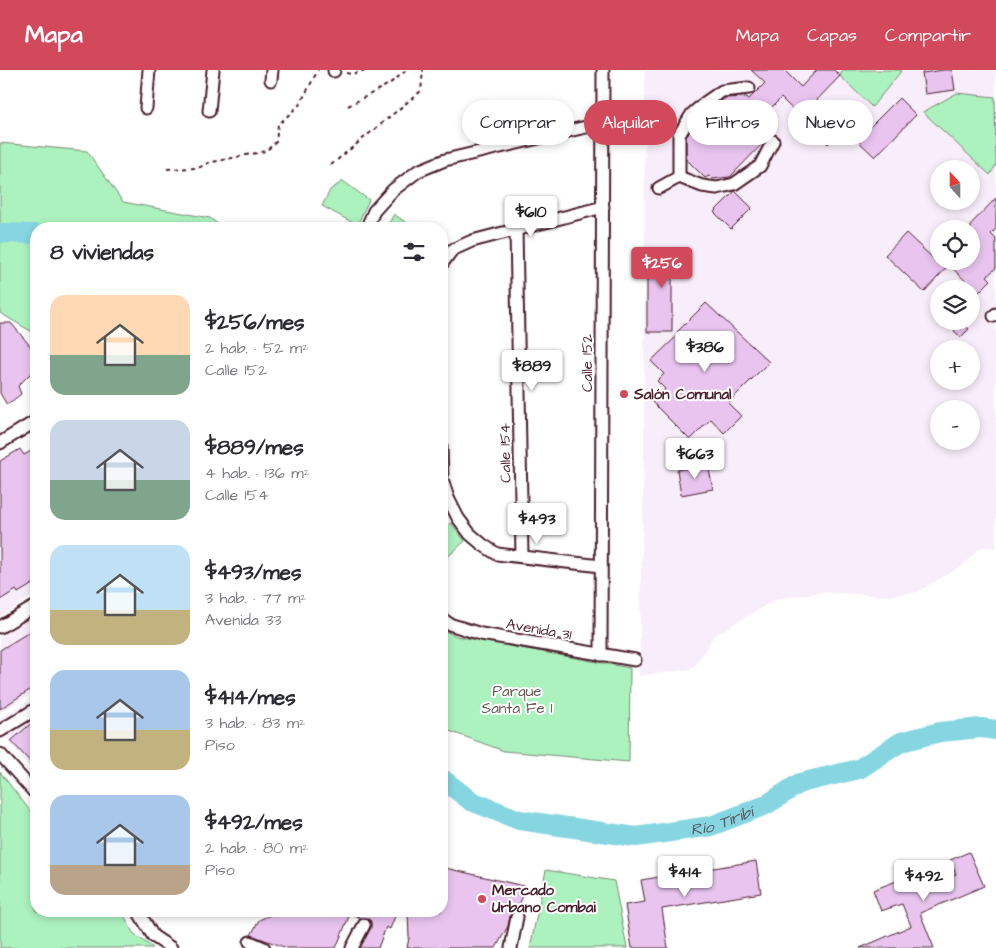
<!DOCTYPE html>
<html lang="es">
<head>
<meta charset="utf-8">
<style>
  :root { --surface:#fff; --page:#f2f2f3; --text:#2b2b33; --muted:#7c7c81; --accent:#d1495b }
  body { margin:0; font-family:"Architects Daughter",sans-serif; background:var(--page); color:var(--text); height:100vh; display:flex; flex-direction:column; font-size:19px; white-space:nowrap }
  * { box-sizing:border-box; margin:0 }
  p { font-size:16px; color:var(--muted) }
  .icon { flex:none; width:28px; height:28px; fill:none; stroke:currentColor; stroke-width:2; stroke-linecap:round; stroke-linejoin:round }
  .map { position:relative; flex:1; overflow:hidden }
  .side { position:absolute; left:30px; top:152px; width:418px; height:695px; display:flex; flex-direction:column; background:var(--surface); border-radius:20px; box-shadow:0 2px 8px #0003 }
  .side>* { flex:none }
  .banner { position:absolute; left:462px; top:30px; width:458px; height:45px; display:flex; gap:10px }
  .needle { width:32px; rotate:339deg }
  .buttons { position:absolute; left:930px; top:90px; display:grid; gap:10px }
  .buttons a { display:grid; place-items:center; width:50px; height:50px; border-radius:50%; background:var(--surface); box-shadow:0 2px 8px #0003; font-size:25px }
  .price { position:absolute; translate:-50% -42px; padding:0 11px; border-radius:5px; background:#fff; color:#222; font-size:16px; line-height:32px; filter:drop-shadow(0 1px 2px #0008) }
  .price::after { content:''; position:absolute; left:50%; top:30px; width:15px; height:11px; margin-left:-8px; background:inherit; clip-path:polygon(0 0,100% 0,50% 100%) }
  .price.on { background:var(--accent); color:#fff }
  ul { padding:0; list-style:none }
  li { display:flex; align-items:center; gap:15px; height:125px; padding:0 20px }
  li span { display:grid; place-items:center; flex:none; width:140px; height:100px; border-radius:15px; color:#555 }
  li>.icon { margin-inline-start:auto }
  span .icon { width:60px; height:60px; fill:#fffc; stroke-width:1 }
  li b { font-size:21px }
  h2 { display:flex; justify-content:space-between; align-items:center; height:60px; padding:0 20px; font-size:21px }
  .tag { padding:0 18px; border-radius:22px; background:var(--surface); box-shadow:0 2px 8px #0003; font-size:18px; line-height:45px }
  .tag.on { background:var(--accent); color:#fff }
  header { display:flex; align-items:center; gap:30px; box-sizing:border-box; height:70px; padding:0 25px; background:var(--accent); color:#fff }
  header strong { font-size:24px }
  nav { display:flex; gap:28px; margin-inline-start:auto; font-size:18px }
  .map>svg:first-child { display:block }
  .built { fill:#f8edfa; fill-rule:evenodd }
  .green { fill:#abf2be; stroke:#7a8874 }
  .water { fill:#85d6e0; stroke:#6d8d98 }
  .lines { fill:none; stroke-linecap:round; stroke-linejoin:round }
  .river { stroke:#85d6e0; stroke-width:20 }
  .building { fill:#e8c4ef; stroke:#4a1f2b }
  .minor-casing { stroke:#4a1f2b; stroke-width:15 }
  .path { stroke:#4a1f2b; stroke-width:2; stroke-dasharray:4 4; stroke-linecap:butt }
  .minor { stroke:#fff; stroke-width:11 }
  .poi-dot { fill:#d1495b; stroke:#fff; stroke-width:2 }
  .labels { text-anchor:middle; stroke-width:4; stroke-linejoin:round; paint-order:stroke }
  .street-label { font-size:15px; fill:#4a1f2b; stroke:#fff }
  .poi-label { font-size:15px; font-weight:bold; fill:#4a1f2b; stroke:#fff; text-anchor:start }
  .park-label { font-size:15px; fill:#625450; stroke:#fff }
  .water-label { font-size:16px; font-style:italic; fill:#5c5661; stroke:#fff }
</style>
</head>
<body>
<header>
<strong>Mapa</strong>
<nav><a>Mapa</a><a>Capas</a><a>Compartir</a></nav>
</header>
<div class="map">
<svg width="996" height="878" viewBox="0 0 996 878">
  <rect width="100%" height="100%" fill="#fff"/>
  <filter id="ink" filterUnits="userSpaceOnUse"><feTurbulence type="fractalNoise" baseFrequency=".02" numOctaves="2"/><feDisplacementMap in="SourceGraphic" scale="10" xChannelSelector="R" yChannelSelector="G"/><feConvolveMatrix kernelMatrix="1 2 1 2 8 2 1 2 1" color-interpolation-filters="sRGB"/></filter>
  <g filter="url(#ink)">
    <!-- built -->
    <g class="built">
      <path d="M645 0H996V478L981 477 963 495 917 522 888 526 822 522 776 529 714 566 693 599 639 606 644 386ZM939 99H971V131H939ZM939 159H971V191H939ZM939 219H971V251H939ZM939 279H971V311H939ZM939 339H971V371H939Z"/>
      <path d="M20 453 36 483V524L0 547V465Z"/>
      <path d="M36 544V621L0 643V565Z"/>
      <path d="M36 626V706L0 660V649Z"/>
    </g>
    <!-- green -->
    <g class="green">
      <path d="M843 0H902L872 37 840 6Z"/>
      <path d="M957 23 995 27 996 95 990 105 923 42Z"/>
      <path d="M0 73 87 81 123 132 210 148 224 159H36V266L34 263 0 243Z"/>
      <path d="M343 111 369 130 357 155 322 136 330 120Z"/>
      <path d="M394 144 415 159H386Z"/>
      <path d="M451 453 465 471 441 493V458Z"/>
      <path d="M441 559 456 566 630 598 629 692 504 681 441 658Z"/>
      <path d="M0 702 31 742 36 745V841H122L133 863 153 878H0Z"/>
      <path d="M546 800 614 811 627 878H530Z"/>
    </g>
    <!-- water -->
    <path class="water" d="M950 793 954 804 924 816 920 805Z"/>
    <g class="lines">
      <!-- river -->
      <g class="river">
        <path d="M0 163 36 164"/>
        <path id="s1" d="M441 708 471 731 519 750 636 767 711 756 766 735 800 713 859 699 901 672 940 662 981 658 996 660"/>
      </g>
    </g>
    <!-- building -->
    <g class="building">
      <path d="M751 0H784L801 17 817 0H834L840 6 814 33 842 60 828 74 781 28 765 44 767 46V64L763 68 764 72 730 107 712 109 709 106 705 108 686 89V67L691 60 718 33 725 28 747 27 749 29 765 13Z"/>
      <path d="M944 0H952L955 20 925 24 922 3Z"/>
      <path d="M899 28 916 45 875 87 857 70Z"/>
      <path d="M735 121 752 138 731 159 714 142Z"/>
      <path d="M996 128V159L991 164 996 169V198L987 206 991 210 978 223 949 195 924 222 885 185 906 163 936 191H971V154Z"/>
      <path d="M647 183H676L672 186 685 187V207H672V262H647Z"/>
      <path d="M706 233 769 292 728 333 741 346 724 363 711 349 690 370 652 332 665 319 657 311 664 304 651 291 681 262H677Z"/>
      <path d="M0 253H11L36 283V298L18 316 21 324 7 335 0 323Z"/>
      <path d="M962 253 969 259 961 267 954 261Z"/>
      <path d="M36 378V512L18 523 16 520 0 530V391L20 379 24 385Z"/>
      <path d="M708 395 713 419 681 425 677 400Z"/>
      <path d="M36 558V616L0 639V580Z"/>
      <path d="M36 649V698L11 671Z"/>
      <path d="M969 782 984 816 920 843 934 878H860L911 856 902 834 881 841 873 820 917 803 924 818 956 804 950 790Z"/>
      <path d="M756 791 761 823 662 839 668 878H632L625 835 645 832 641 810Z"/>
      <path d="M441 797 528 817 516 840 511 842 508 856 496 878H407L409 868 408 841H441Z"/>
      <path d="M279 841H397L390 859 386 857 378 878H360L371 858V851L367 848H361L350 844 336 878H287L251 865 259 850Z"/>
    </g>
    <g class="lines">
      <!-- minor casing -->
      <g class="minor-casing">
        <g id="minor">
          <path d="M334 1V0"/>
          <path d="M271 10 272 0"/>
          <path d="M146 38 149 0"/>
          <path d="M209 41 213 0"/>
          <path d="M679 107 702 116 717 118 734 114 760 96 773 71"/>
          <path d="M659 118 679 107V65L692 44 706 32 722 21 749 18"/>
          <path d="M366 159 374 141 393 120 418 101 445 90 603 53 641 49"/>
          <path d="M516 159 522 486"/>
          <path d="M441 195 452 180 472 171 603 137"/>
          <path d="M994 246 996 244"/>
          <path d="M0 373 36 351"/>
          <path d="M441 376 442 409 448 428 458 448 470 464 483 475 497 484 601 496"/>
          <path d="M441 548 449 554 481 564 635 590"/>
          <path d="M0 557 36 536"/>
          <path d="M601 585 603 0"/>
          <path d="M0 661 36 639"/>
          <path d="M0 684 36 724"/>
          <path d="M138 841 153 866 171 878"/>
          <path d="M250 872 264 878"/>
          <path d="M352 878 364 855"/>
          <path d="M511 878 517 847"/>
        </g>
      </g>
      <!-- path -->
      <g class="path">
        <path d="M346 3 352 4 366 0"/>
        <path d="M348 36 389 14 407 0"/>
        <path d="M331 95 421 21 423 0"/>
        <path d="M167 99 198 98 208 93 266 81 276 72 278 55 300 34 318 0"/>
      </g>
      <!-- minor -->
      <use href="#minor" class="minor"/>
    </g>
  </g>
  <!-- markers -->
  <g class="poi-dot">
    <circle cx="624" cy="324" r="5"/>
    <circle cx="482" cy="829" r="5"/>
  </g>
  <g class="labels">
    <!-- street labels -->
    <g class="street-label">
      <text transform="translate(587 293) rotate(-90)" y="5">Calle 152</text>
      <text transform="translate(505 383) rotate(-91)" y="5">Calle 154</text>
      <text transform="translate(539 559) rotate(10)" y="5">Avenida 31</text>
    </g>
    <!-- poi labels -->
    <g class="poi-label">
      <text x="634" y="329">Salón Comunal</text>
      <text x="492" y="825">Mercado<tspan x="492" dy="17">Urbano Combai</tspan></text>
    </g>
    <!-- park labels -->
    <g class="park-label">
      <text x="517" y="626">Parque<tspan x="517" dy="17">Santa Fe 1</tspan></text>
    </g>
    <!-- water labels -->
    <g class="water-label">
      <text dy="6" stroke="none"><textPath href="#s1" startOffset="295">Río Tiribí</textPath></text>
    </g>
  </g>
</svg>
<div class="buttons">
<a><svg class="needle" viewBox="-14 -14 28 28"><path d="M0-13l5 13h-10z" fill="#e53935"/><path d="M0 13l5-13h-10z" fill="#7c7c81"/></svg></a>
<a><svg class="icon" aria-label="locate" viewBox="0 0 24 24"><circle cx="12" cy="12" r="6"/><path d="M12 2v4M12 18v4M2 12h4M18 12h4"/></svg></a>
<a><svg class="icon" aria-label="layers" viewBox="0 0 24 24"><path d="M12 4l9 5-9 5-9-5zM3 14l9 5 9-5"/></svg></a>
<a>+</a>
<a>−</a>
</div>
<b class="price" style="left:531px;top:168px">$610</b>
<b class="price on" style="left:662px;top:219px">$256</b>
<b class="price" style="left:705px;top:303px">$386</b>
<b class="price" style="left:532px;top:322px">$889</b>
<b class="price" style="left:695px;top:410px">$663</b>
<b class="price" style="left:537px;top:475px">$493</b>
<b class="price" style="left:685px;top:828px">$414</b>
<b class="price" style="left:924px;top:832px">$492</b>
<div class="banner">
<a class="tag">Comprar</a>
<a class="tag on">Alquilar</a>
<a class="tag">Filtros</a>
<a class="tag">Nuevo</a>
</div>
<section class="side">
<h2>8 viviendas<svg class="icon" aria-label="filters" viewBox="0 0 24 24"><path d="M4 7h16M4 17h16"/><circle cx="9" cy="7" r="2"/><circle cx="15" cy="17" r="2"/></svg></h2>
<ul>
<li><span style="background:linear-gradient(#ffd9b3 60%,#7fa58c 0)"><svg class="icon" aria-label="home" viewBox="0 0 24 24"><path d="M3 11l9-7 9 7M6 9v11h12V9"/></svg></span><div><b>$256/mes</b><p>2 hab. · 52 m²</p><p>Calle 152</p></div></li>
<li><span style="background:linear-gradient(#c9d6e8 60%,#7fa58c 0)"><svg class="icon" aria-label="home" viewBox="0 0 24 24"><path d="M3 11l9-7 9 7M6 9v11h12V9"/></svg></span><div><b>$889/mes</b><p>4 hab. · 136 m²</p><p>Calle 154</p></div></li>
<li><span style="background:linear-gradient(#bfe0f5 65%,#c2b280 0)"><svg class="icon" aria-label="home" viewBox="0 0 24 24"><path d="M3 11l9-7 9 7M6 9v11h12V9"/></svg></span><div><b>$493/mes</b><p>3 hab. · 77 m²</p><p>Avenida 33</p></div></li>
<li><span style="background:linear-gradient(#a9c7e8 60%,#c2b280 0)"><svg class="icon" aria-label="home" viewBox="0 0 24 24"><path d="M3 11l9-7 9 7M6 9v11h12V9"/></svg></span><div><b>$414/mes</b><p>3 hab. · 83 m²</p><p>Piso</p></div></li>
<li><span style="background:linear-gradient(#a9c7e8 70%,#b9a48a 0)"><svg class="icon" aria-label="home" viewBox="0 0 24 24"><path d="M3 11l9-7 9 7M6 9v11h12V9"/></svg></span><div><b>$492/mes</b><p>2 hab. · 80 m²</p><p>Piso</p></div></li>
</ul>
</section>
</div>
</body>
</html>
